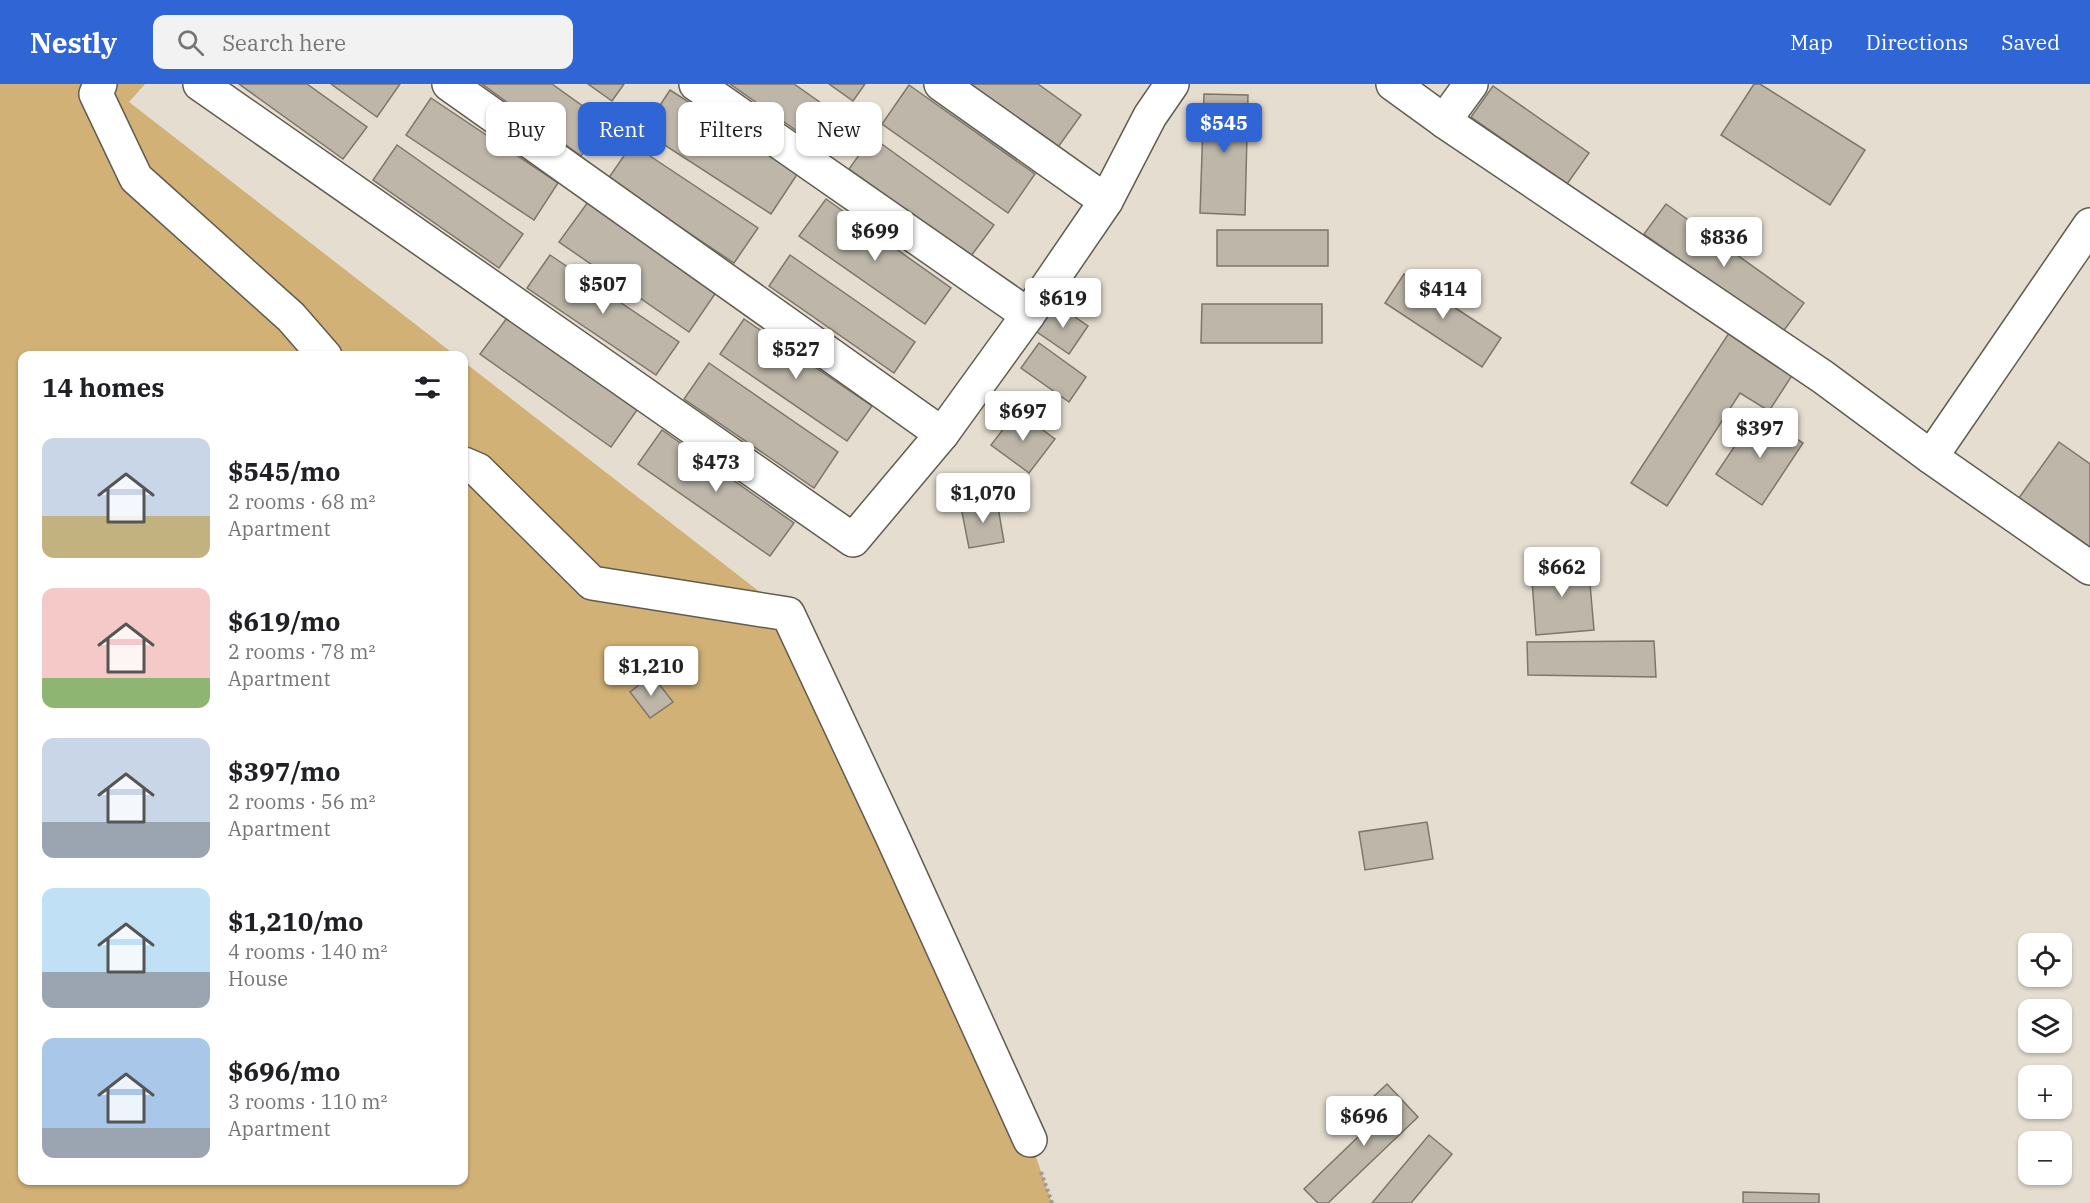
<!DOCTYPE html>
<html lang="en">
<head>
<meta charset="utf-8">
<style>
  :root { --surface:#fff; --page:#f2f2f2; --text:#202124; --muted:#757577; --accent:#2f65d4 }
  body { margin:0; font-family:"IBM Plex Serif",serif; background:var(--page); color:var(--text); height:100vh; display:flex; flex-direction:column; font-size:22px; white-space:nowrap }
  * { box-sizing:border-box; margin:0 }
  p { font-size:20px; color:var(--muted) }
  .icon { flex:none; width:33px; height:33px; fill:none; stroke:currentColor; stroke-width:2; stroke-linecap:round; stroke-linejoin:round }
  .map { position:relative; flex:1; overflow:hidden }
  .panel { position:absolute; left:18px; top:267px; width:450px; height:834px; display:flex; flex-direction:column; background:var(--surface); border-radius:12px; box-shadow:0 2px 4px #0004 }
  .panel>* { flex:none }
  .banner { position:absolute; left:486px; top:18px; width:570px; height:54px; display:flex; gap:12px }
  .controls { position:absolute; left:2018px; top:849px; display:grid; gap:12px }
  .controls a { display:grid; place-items:center; width:54px; height:54px; border-radius:12px; background:var(--surface); box-shadow:0 2px 4px #0004; font-size:30px }
  .price { position:absolute; translate:-50% -51px; padding:0 14px; border-radius:6px; background:#fff; color:#222; font-size:20px; line-height:39px; filter:drop-shadow(0 2px 3px #0008) }
  .price::after { content:''; position:absolute; left:50%; top:36px; width:18px; height:14px; margin-left:-9px; background:inherit; clip-path:polygon(0 0,100% 0,50% 100%) }
  .price.selected { background:var(--accent); color:#fff }
  ul { padding:0; list-style:none }
  li { display:flex; align-items:center; gap:18px; height:150px; padding:0 24px }
  li span { display:grid; place-items:center; flex:none; width:168px; height:120px; border-radius:12px; color:#555 }
  li>.icon { margin-inline-start:auto }
  span .icon { width:72px; height:72px; fill:#fffc; stroke-width:1 }
  li b { font-size:26px }
  h2 { display:flex; justify-content:space-between; align-items:center; height:72px; padding:0 24px; font-size:26px }
  .pill { padding:0 21px; border-radius:12px; background:var(--surface); box-shadow:0 2px 4px #0004; font-size:21px; line-height:54px }
  .pill.selected { background:var(--accent); color:#fff }
  header { display:flex; align-items:center; gap:36px; box-sizing:border-box; height:84px; padding:0 30px; background:var(--accent); color:#fff }
  header strong { font-size:28px }
  nav { display:flex; gap:33px; margin-inline-start:auto; font-size:21px }
  .search { width:420px; height:54px; background:var(--page); display:flex; align-items:center; gap:15px; box-sizing:border-box; padding:0 21px; border-radius:12px; color:var(--muted); font-size:22px }
  .map>svg:first-child { display:block }
  .green { fill:#d1b176 }
  .building { fill:#bdb6a9; stroke:#7d766a; stroke-width:1.5 }
  .lines { fill:none; stroke-linecap:round; stroke-linejoin:round }
  .street-casing { stroke:#625c50; stroke-width:36 }
  .path { stroke:#a09a90; stroke-width:4; stroke-dasharray:3 3; stroke-linecap:butt }
  .street { stroke:#fff; stroke-width:33 }
</style>
</head>
<body>
<header>
<strong>Nestly</strong>
<div class="search"><svg class="icon" aria-label="search" viewBox="0 0 24 24"><circle cx="10" cy="10" r="6"/><path d="M15 15l6 6"/></svg>Search here</div>
<nav><a>Map</a><a>Directions</a><a>Saved</a></nav>
</header>
<div class="map">
<svg width="2090" height="1119" viewBox="0 0 2090 1119">
  <rect width="100%" height="100%" fill="#e5ddd0"/>
  <!-- green -->
  <path class="green" d="M0 0H145L129 18 455 271 22 272V1096H464V278L788 530 1030 1056 1052 1119H0Z"/>
  <!-- building -->
  <g class="building">
    <path d="M239 0H307L367 43 343 75Z"/>
    <path d="M331 0H400L377 33Z"/>
    <path d="M482 0H552L605 38 581 72Z"/>
    <path d="M588 0H624L612 17Z"/>
    <path d="M730 0H794L838 31 817 61Z"/>
    <path d="M829 0H865L853 17Z"/>
    <path d="M964 0H1038L1081 31 1056 66Z"/>
    <path d="M1754 0H1760L1865 66 1830 121 1721 51Z"/>
    <path d="M909 1 1035 90 1008 129 882 40Z"/>
    <path d="M1493 2 1589 69 1567 100 1471 33Z"/>
    <path d="M670 6 798 89 771 130 643 47Z"/>
    <path d="M1204 10 1248 11 1245 131 1200 129Z"/>
    <path d="M431 14 558 99 534 136 406 51Z"/>
    <path d="M872 53 994 141 971 172 849 85Z"/>
    <path d="M632 60 758 144 734 179 608 95Z"/>
    <path d="M397 61 523 150 499 184 373 96Z"/>
    <path d="M826 115 951 204 925 240 799 152Z"/>
    <path d="M588 118 717 207 689 248 559 158Z"/>
    <path d="M1666 120 1804 219 1782 249 1644 150Z"/>
    <rect x="1217" y="146" width="111" height="36"/>
    <path d="M550 171 679 258 656 291 527 204Z"/>
    <path d="M790 171 915 258 894 289 769 202Z"/>
    <path d="M1404 190 1501 254 1482 283 1385 219Z"/>
    <path d="M1056 220 1088 242 1069 270 1037 248Z"/>
    <path d="M1202 220H1322V259H1201Z"/>
    <path d="M507 234 637 326 611 363 480 270Z"/>
    <path d="M744 235 872 322 847 357 720 270Z"/>
    <path d="M1729 249 1793 290 1769 327 1740 309 1667 422 1631 399Z"/>
    <path d="M1039 259 1086 293 1069 318 1021 284Z"/>
    <path d="M709 279 838 368 814 404 684 315Z"/>
    <path d="M1017 327 1055 355 1029 389 991 361Z"/>
    <path d="M1757 329 1803 359 1762 421 1716 390Z"/>
    <path d="M662 346 794 439 770 472 638 380Z"/>
    <path d="M2059 358 2090 380V471L2016 418Z"/>
    <path d="M997 417 1004 458 969 464 961 423Z"/>
    <path d="M1588 477 1594 546 1536 551 1531 482Z"/>
    <path d="M1654 557 1656 593 1528 591 1527 558Z"/>
    <path d="M652 591 673 618 650 634 630 608Z"/>
    <path d="M1427 738 1433 775 1365 786 1359 748Z"/>
    <path d="M1387 1000 1418 1033 1328 1119H1318L1304 1105 1384 1028 1371 1015Z"/>
    <path d="M1429 1051 1452 1070 1411 1119H1372Z"/>
    <path d="M1743 1108 1819 1110V1119H1743Z"/>
  </g>
  <g class="lines">
    <!-- street casing -->
    <g class="street-casing">
      <g id="street">
        <path d="M100 0 96 10 136 94 291 233 325 272"/>
        <path d="M200 0 853 456 942 350 1028 231 1106 117 1150 32 1172 0"/>
        <path d="M449 0 942 350"/>
        <path d="M696 0 1028 231"/>
        <path d="M941 0 1106 117"/>
        <path d="M1393 0 1444 37 1823 293 1931 373 2090 484"/>
        <path d="M1444 37 1471 0"/>
        <path d="M1931 373 2090 141"/>
        <path d="M464 380 478 386 592 499 788 530 892 752 1030 1056"/>
      </g>
    </g>
    <!-- path -->
    <path class="path" d="M1041 1088 1052 1119"/>
    <!-- street -->
    <use href="#street" class="street"/>
  </g>
</svg>
<div class="controls">
<a><svg class="icon" aria-label="locate" viewBox="0 0 24 24"><circle cx="12" cy="12" r="6"/><path d="M12 2v4M12 18v4M2 12h4M18 12h4"/></svg></a>
<a><svg class="icon" aria-label="layers" viewBox="0 0 24 24"><path d="M12 4l9 5-9 5-9-5zM3 14l9 5 9-5"/></svg></a>
<a>+</a>
<a>−</a>
</div>
<b class="price selected" style="left:1224px;top:70px">$545</b>
<b class="price" style="left:875px;top:178px">$699</b>
<b class="price" style="left:1724px;top:184px">$836</b>
<b class="price" style="left:603px;top:231px">$507</b>
<b class="price" style="left:1443px;top:236px">$414</b>
<b class="price" style="left:1063px;top:245px">$619</b>
<b class="price" style="left:796px;top:296px">$527</b>
<b class="price" style="left:1023px;top:358px">$697</b>
<b class="price" style="left:1760px;top:375px">$397</b>
<b class="price" style="left:716px;top:409px">$473</b>
<b class="price" style="left:983px;top:440px">$1,070</b>
<b class="price" style="left:1562px;top:514px">$662</b>
<b class="price" style="left:651px;top:613px">$1,210</b>
<b class="price" style="left:1364px;top:1063px">$696</b>
<div class="banner">
<a class="pill">Buy</a>
<a class="pill selected">Rent</a>
<a class="pill">Filters</a>
<a class="pill">New</a>
</div>
<section class="panel">
<h2>14 homes<svg class="icon" aria-label="filters" viewBox="0 0 24 24"><path d="M4 7h16M4 17h16"/><circle cx="9" cy="7" r="2"/><circle cx="15" cy="17" r="2"/></svg></h2>
<ul>
<li><span style="background:linear-gradient(#c9d6e8 65%,#c2b280 0)"><svg class="icon" aria-label="home" viewBox="0 0 24 24"><path d="M3 11l9-7 9 7M6 9v11h12V9"/></svg></span><div><b>$545/mo</b><p>2 rooms · 68 m²</p><p>Apartment</p></div></li>
<li><span style="background:linear-gradient(#f6c9c9 75%,#8fb573 0)"><svg class="icon" aria-label="home" viewBox="0 0 24 24"><path d="M3 11l9-7 9 7M6 9v11h12V9"/></svg></span><div><b>$619/mo</b><p>2 rooms · 78 m²</p><p>Apartment</p></div></li>
<li><span style="background:linear-gradient(#c9d6e8 70%,#9aa5b1 0)"><svg class="icon" aria-label="home" viewBox="0 0 24 24"><path d="M3 11l9-7 9 7M6 9v11h12V9"/></svg></span><div><b>$397/mo</b><p>2 rooms · 56 m²</p><p>Apartment</p></div></li>
<li><span style="background:linear-gradient(#bfe0f5 70%,#9aa5b1 0)"><svg class="icon" aria-label="home" viewBox="0 0 24 24"><path d="M3 11l9-7 9 7M6 9v11h12V9"/></svg></span><div><b>$1,210/mo</b><p>4 rooms · 140 m²</p><p>House</p></div></li>
<li><span style="background:linear-gradient(#a9c7e8 75%,#9aa5b1 0)"><svg class="icon" aria-label="home" viewBox="0 0 24 24"><path d="M3 11l9-7 9 7M6 9v11h12V9"/></svg></span><div><b>$696/mo</b><p>3 rooms · 110 m²</p><p>Apartment</p></div></li>
</ul>
</section>
</div>
</body>
</html>
